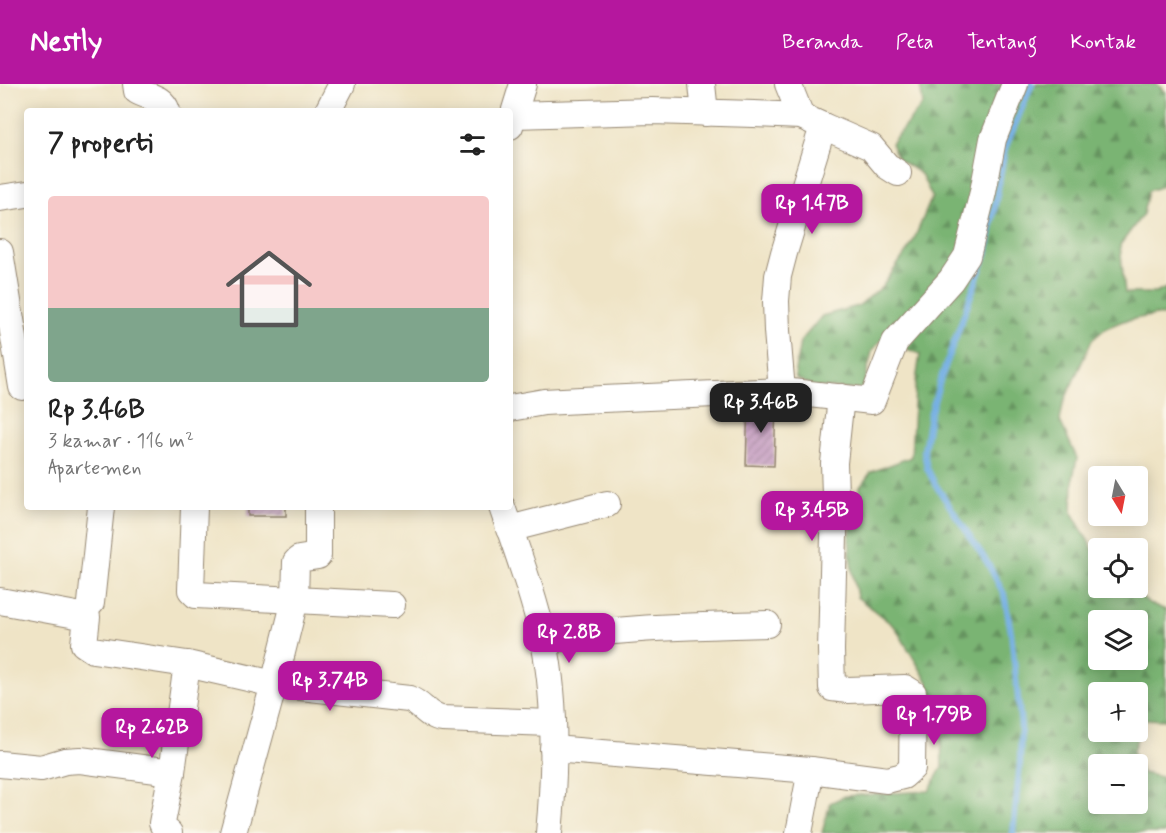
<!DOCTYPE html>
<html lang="id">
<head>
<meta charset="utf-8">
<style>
  :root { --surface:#fff; --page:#f2f2f2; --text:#222; --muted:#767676; --line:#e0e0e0; --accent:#b5179e }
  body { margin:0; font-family:Mynerve,sans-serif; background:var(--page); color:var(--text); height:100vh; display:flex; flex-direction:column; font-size:22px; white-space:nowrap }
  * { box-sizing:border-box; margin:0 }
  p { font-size:20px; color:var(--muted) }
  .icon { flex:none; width:33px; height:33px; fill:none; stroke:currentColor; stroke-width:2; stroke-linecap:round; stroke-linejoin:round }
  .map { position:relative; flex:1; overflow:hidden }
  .details { position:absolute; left:24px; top:24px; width:489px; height:402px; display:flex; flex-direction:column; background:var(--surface); border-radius:6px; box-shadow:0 3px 15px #0003 }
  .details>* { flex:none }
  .needle { width:39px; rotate:170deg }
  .buttons { position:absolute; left:1088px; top:382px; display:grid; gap:12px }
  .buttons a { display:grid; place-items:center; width:60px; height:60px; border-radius:6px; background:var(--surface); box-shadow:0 3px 15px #0003; font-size:30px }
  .price { position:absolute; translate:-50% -51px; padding:0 14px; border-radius:12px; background:var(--accent); color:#fff; font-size:20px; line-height:39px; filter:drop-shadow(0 2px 3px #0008) }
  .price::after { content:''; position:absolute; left:50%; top:36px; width:18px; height:14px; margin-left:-9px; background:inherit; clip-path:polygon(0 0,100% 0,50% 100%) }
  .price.current { background:#222; color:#fff }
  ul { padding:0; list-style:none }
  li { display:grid; align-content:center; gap:12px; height:318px; padding:0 24px }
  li+li { border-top:2px solid var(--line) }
  li span { display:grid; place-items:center; height:186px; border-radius:6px; color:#555 }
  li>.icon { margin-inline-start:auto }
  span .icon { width:108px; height:108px; fill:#fffc; stroke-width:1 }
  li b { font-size:26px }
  h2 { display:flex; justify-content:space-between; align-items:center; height:72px; padding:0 24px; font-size:26px }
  header { display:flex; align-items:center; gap:36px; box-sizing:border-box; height:84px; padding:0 30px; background:var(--accent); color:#fff }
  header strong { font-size:28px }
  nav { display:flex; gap:33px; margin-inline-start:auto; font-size:21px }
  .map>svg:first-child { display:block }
  .forest { fill:url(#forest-firs); stroke:#5a6f48; stroke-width:1.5; fill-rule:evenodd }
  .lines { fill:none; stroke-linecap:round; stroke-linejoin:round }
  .stream { stroke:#72aee3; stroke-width:6 }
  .building { fill:url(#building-hatch) }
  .minor-casing { stroke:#958772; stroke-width:28 }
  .minor { stroke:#fff; stroke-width:26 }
</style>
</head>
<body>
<header>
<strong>Nestly</strong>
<nav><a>Beranda</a><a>Peta</a><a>Tentang</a><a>Kontak</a></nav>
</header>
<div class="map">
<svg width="1166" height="749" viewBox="0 0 1166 749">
  <defs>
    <pattern id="forest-firs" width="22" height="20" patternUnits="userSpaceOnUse" patternTransform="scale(1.5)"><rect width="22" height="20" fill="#7ab473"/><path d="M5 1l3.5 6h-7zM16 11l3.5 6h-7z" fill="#65935e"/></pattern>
    <pattern id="building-hatch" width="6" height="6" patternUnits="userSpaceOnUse" patternTransform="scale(1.5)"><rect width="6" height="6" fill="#c196be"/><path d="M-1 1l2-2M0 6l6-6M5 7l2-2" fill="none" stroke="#9e7b9a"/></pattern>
  </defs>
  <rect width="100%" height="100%" fill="#fbf7ec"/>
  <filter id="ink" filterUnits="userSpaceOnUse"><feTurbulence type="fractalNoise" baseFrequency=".0167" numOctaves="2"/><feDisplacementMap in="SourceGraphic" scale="12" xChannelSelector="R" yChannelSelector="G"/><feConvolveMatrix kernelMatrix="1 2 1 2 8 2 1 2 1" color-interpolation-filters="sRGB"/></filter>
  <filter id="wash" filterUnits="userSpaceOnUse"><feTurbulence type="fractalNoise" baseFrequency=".008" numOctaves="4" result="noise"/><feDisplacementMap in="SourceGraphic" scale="24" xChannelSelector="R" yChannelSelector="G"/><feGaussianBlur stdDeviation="1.35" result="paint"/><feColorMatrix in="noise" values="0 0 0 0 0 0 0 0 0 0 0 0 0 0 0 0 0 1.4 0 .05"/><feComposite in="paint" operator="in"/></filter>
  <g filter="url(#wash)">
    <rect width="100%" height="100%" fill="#efe4c6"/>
    <!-- forest -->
    <path class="forest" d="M920 0H1157L1166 8V101L1148 107 1143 130 1120 161 1125 209H1156L1166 204V232L1156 231 1123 237 1106 244 1092 256 1063 320 1060 337 1077 374 1073 394 1072 429 1098 474V504H1129L1149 519 1166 526V636L1143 635 1133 667 1142 689 1166 694V749H822L830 719 845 712 929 707 942 683 941 650 931 626 928 598 895 543 857 513 852 487 849 455 860 403 871 388 911 373 915 305 920 270 882 255 872 267 863 306 814 303 796 294 795 286 800 258 822 232 858 222 882 203 912 160 932 113 921 90 898 75 891 59 923 20ZM1098 537H1137V576H1098ZM1098 609H1137V648H1098ZM1098 681H1137V720H1098Z"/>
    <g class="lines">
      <!-- stream -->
      <path class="stream" d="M1013 749 1020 679 1021 642 1011 548 1004 510 987 478 935 400 927 384 924 367 930 331 940 297 987 167 1005 65 1032 0"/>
    </g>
    <g id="blocks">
      <!-- building -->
      <g class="building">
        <path d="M748 318 776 319 774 382 746 381Z"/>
        <rect x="248" y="423" width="38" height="9"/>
      </g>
    </g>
  </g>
  <g filter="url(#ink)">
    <use href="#blocks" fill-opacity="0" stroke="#958772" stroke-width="1.5"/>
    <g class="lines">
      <!-- minor casing -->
      <g class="minor-casing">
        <g id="minor">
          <path d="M136 0 137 7C149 14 162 12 167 27"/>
          <path d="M702 0 705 29"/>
          <path d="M788 0 801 32"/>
          <path d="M328 27 342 0"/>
          <path d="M510 42 523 0"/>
          <path d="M823 42 871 63 887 82 898 89"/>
          <path d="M0 114 27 110"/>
          <path d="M0 168 22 303"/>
          <path d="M782 307 872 317 895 258 951 196 967 172 983 108 993 55 1015 0"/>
          <path d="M510 324 544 318 581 316 782 307 777 247 776 217 778 192 784 169 823 42 801 32 754 30 652 27 514 31"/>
          <path d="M194 423 191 506 196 511 392 521"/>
          <path d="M502 423C517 467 534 512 544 558 557 620 555 687 549 749"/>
          <path d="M509 445 607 420"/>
          <path d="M0 517 87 533 84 560 93 566 187 580 274 600 409 615C422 620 428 633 442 635L552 639"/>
          <path d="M91 519 101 423"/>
          <path d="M543 557C617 543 692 542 767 540"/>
          <path d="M553 665 811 686 887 696 903 692 912 684 913 609 905 604 848 606 832 604 831 566 835 412 834 379 841 313"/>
          <path d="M0 680 41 684 65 677 80 676 172 688"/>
          <path d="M169 749 165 746 162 739 172 688 187 580"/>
          <path d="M233 749 274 600 295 516 296 478 299 475 318 472V423"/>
          <path d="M799 749 811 686"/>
        </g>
      </g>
      <!-- minor -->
      <use href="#minor" class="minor"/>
    </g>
  </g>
</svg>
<div class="buttons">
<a><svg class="needle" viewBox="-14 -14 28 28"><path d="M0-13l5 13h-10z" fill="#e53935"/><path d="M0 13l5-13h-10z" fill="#767676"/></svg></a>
<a><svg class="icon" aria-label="locate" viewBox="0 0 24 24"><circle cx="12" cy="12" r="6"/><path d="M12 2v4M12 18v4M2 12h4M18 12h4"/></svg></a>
<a><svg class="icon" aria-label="layers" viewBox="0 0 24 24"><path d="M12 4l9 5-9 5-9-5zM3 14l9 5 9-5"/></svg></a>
<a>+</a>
<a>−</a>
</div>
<b class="price" style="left:812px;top:151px">Rp 1.47B</b>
<b class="price current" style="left:761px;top:350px">Rp 3.46B</b>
<b class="price" style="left:812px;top:458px">Rp 3.45B</b>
<b class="price" style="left:569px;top:580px">Rp 2.8B</b>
<b class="price" style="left:330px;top:628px">Rp 3.74B</b>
<b class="price" style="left:934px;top:662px">Rp 1.79B</b>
<b class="price" style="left:152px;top:675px">Rp 2.62B</b>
<section class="details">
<h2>7 properti<svg class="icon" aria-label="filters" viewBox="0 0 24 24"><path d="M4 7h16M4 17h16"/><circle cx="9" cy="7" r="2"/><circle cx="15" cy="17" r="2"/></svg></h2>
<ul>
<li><span style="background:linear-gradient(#f6c9c9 60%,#7fa58c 0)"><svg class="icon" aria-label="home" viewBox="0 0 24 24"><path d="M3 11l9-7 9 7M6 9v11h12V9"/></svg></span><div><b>Rp 3.46B</b><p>3 kamar · 116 m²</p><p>Apartemen</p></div></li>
</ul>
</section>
</div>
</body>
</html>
